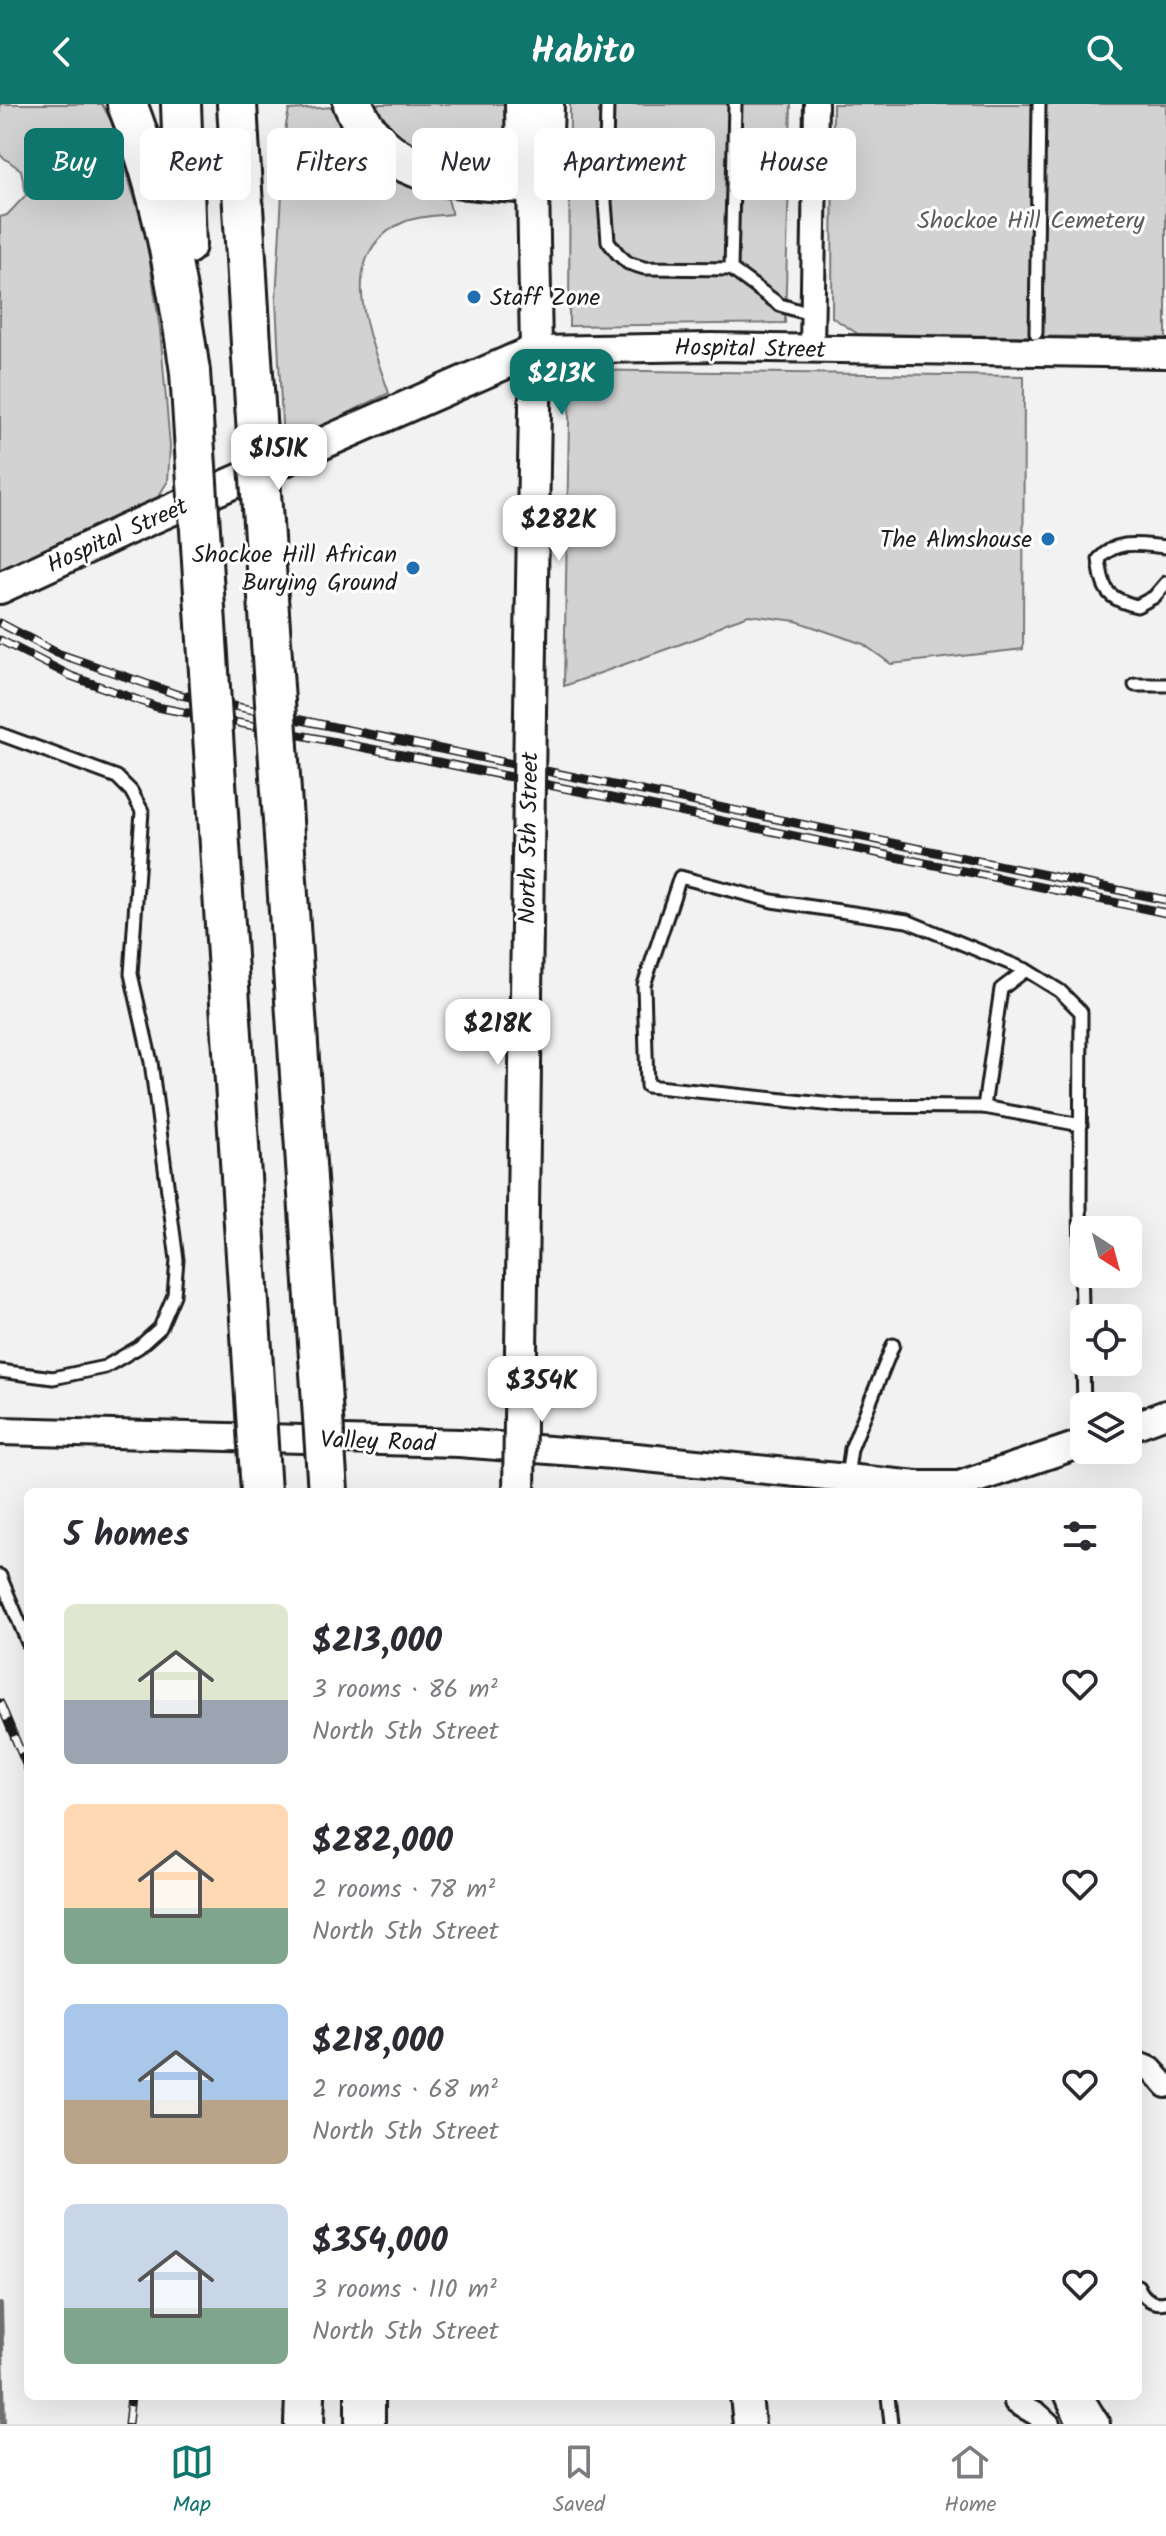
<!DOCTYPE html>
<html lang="en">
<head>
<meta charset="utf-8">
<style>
  :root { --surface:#fff; --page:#f7f7f7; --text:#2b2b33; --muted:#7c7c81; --line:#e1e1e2; --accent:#0f766e }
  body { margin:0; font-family:Kalam,sans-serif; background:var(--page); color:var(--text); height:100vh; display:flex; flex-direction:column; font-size:30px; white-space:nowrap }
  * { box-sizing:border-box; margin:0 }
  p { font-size:26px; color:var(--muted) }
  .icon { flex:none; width:44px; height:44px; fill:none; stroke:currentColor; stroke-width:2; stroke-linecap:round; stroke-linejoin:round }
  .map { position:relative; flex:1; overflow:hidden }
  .panel { position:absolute; left:24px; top:1384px; width:1118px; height:912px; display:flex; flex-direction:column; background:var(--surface); border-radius:12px; box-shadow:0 8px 32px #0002 }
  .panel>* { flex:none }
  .banner { position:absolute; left:24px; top:24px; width:1118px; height:72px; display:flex; gap:16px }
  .needle { width:52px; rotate:144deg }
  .tools { position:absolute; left:1070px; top:1112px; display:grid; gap:16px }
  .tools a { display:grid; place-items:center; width:72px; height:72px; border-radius:12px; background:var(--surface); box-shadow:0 8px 32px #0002; font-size:40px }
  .price { position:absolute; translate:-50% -68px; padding:0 18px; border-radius:16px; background:#fff; color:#222; font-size:26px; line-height:52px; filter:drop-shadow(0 2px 4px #0008) }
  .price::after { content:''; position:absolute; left:50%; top:48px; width:24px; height:18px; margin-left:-12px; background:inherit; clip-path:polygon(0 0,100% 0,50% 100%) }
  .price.active { background:var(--accent); color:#fff }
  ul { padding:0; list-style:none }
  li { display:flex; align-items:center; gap:24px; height:200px; padding:0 40px }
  li span { display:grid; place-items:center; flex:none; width:224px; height:160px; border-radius:12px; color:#555 }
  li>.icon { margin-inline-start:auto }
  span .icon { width:96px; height:96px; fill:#fffc; stroke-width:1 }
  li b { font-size:34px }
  h2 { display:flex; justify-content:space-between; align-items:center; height:96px; padding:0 40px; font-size:34px }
  .pill { padding:0 28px; border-radius:12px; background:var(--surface); box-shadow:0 8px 32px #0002; font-size:28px; line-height:72px }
  .pill.active { background:var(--accent); color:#fff }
  header { display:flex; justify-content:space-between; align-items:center; height:104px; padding:0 40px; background:var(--accent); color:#fff; font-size:36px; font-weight:700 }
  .tabs { display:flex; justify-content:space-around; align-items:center; height:112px; border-top:2px solid var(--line); background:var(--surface); font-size:22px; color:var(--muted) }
  .tabs a { display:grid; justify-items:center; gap:4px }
  .tabs .active { color:var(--accent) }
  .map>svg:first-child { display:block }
  .green { fill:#d2d2d2; stroke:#777; stroke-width:2 }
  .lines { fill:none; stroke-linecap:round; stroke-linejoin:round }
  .stream { stroke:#707070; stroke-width:6 }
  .service-casing { stroke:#1c1c1c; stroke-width:17 }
  .minor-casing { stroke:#1c1c1c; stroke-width:28 }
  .tertiary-casing { stroke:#1c1c1c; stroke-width:32 }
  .secondary-casing { stroke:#1c1c1c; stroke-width:36 }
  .motorway-casing { stroke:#1c1c1c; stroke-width:44 }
  .service { stroke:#fff; stroke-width:11 }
  .minor { stroke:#fff; stroke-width:22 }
  .tertiary { stroke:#fff; stroke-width:26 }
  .secondary { stroke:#fff; stroke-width:30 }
  .motorway { stroke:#fff; stroke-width:38 }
  .rail-casing { stroke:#1c1c1c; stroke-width:9 }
  .rail { stroke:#fff; stroke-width:6; stroke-dasharray:18; stroke-linecap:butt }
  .secondary-bridge-casing { stroke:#1c1c1c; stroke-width:36; stroke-linecap:butt }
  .motorway-bridge-casing { stroke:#1c1c1c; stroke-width:44; stroke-linecap:butt }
  .secondary-bridge { stroke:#fff; stroke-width:30 }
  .motorway-bridge { stroke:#fff; stroke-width:38 }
  .poi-dot { fill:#1f6fb2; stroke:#fff; stroke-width:3 }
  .labels { text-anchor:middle; stroke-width:6; stroke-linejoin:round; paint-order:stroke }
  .park-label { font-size:24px; fill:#5c5c5c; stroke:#fff }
  .poi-label { font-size:24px; fill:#1c1c1c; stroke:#fff; text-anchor:end }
  .street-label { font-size:24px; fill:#1c1c1c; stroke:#fff }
</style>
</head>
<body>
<header><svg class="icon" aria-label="back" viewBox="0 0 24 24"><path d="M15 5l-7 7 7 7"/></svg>Habito<svg class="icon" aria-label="search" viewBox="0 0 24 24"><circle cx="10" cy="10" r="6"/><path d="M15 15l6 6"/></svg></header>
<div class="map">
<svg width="1166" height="2320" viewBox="0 0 1166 2320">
  <rect width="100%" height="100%" fill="#f2f2f2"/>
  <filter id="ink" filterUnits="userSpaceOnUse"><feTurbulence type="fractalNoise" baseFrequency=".0125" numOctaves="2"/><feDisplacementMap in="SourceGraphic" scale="16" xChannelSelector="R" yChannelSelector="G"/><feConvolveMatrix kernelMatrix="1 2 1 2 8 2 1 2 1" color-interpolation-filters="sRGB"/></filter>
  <g filter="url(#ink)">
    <!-- green -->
    <g class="green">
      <path d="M0 0H102L111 17 146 132 160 225 170 342 168 377 158 393 0 466V113L7 111 26 91 21 66 0 51Z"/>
      <path d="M374 0H508C508 11 510 28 506 38 495 66 476 60 454 55 420 47 388 35 374 0Z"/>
      <path d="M570 0H791L785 219 569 222Z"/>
      <path d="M833 0H1166V234L858 230 832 213Z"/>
      <path d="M334 3C346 24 371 55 391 70 407 82 429 88 448 95L452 110C437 112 418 112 404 118 331 150 371 236 389 289L283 341 276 195 286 21 289 6Z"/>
      <path d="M570 266 1024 272 1023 545 891 560 863 540 796 517 749 511 726 519 703 532 564 582Z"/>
    </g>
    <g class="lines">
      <!-- stream -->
      <path class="stream" d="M0 2201 3 2320"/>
      <!-- service casing -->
      <g class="service-casing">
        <g id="service">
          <path d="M607 0 605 98 608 137 618 150 628 159 644 164 731 165 780 201 813 211"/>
          <path d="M731 165 735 0"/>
          <path d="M1036 229 1039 0"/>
          <path d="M1166 443C1141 441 1118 434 1099 455 1103 487 1106 494 1137 502L1154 493 1166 479"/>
          <path d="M1135 581H1166"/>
          <path d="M0 630 117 673 131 687 142 707 131 870 151 958 177 1156 174 1191 160 1224 139 1243 105 1263 53 1274 0 1267"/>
          <path d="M984 1003 844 1002 647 982 644 881 680 773 772 797 907 817 1026 866"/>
          <path d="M1081 1021 984 1003 1001 885 1026 866 1060 887 1081 908 1080 1102 1084 1306"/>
          <path d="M847 1373 851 1345 893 1241"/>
          <path d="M0 1472 28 1539"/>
          <path d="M1138 2182C1143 2194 1153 2201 1166 2198"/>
          <path d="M888 2292 891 2320"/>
        </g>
      </g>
      <!-- minor casing -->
      <g class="minor-casing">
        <g id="minor">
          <path d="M812 245 816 0"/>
          <path d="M1138 1960 1151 1965 1166 1982"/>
          <path d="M1067 2292 1079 2320"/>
          <path d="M1081 2292 1098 2320"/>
          <path d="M1016 2298 1037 2310 1048 2320"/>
        </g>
      </g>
      <!-- tertiary casing -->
      <g class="tertiary-casing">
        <g id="tertiary">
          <path d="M536 246 710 243 1166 250"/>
          <path d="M1128 1324 1166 1310"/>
          <path d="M0 1327 459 1339 626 1352 917 1381H959L1084 1339"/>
        </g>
      </g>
      <!-- secondary casing -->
      <g class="secondary-casing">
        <g id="secondary">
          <path d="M521 0 522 60 533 80 536 246 531 538"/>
          <path d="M533 80 546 60 548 0"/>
          <path d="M0 484 132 423 536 246"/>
          <path d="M746 2292 749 2320"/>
        </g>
      </g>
      <!-- motorway casing -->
      <g class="motorway-casing">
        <g id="motorway">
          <path d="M127 0C161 86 177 177 190 268"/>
          <path d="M181 0 186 141"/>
          <path d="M237 0 251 240"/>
          <path d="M353 0C385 79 461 74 533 80"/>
          <path d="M304 2320 305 2292"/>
          <path d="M365 2320V2292"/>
        </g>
      </g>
      <!-- service -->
      <use href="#service" class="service"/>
      <!-- minor -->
      <use href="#minor" class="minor"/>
      <!-- tertiary -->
      <use href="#tertiary" class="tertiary"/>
      <!-- secondary -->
      <use href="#secondary" class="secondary"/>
      <!-- motorway -->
      <use href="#motorway" class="motorway"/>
      <!-- rail casing -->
      <g class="rail-casing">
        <g id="rail">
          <path d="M0 519 57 549 176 590 1166 796"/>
          <path d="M0 536 71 572 157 603 433 657 1166 809"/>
          <path d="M0 1599 28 1665"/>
          <path d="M128 2320 131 2292"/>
        </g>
      </g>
      <!-- rail -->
      <use href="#rail" class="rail"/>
      <!-- secondary-bridge casing -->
      <g class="secondary-bridge-casing">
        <path id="secondary-bridge" d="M519 1388 531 538"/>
      </g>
      <!-- motorway-bridge casing -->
      <g class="motorway-bridge-casing">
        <g id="motorway-bridge">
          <path d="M251 240 328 1388"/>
          <path d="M190 268 261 1388"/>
        </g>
      </g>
      <!-- secondary-bridge -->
      <use href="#secondary-bridge" class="secondary-bridge"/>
      <!-- motorway-bridge -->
      <use href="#motorway-bridge" class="motorway-bridge"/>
    </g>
  </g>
  <!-- markers -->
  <g class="poi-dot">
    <circle cx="474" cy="193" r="8"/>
    <circle cx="1048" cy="435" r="8"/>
    <circle cx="413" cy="464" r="8"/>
  </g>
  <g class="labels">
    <!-- park labels -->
    <g class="park-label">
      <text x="1031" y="124">Shockoe Hill Cemetery</text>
    </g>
    <!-- poi labels -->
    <g class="poi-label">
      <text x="490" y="201" text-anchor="start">Staff Zone</text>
      <text x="1032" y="443">The Almshouse</text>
      <text x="397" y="458">Shockoe Hill African<tspan x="397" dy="28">Burying Ground</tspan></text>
    </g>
    <!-- street labels -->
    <g class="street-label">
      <text transform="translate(750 244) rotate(1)" y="8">Hospital Street</text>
      <text transform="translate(117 431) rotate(-24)" y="8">Hospital Street</text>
      <text transform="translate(528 734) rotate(-89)" y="8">North 5th Street</text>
      <text transform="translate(378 1337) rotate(2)" y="8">Valley Road</text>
    </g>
  </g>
</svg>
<div class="tools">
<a><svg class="needle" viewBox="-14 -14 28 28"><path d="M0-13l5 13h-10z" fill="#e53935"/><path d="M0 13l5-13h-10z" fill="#7c7c81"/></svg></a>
<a><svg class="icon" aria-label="locate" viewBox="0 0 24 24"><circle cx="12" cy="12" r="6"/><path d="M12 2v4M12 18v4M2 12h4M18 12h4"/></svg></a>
<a><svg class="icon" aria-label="layers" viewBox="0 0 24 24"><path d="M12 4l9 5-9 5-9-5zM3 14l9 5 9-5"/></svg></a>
</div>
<b class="price active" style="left:562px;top:313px">$213K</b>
<b class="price" style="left:279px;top:388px">$151K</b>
<b class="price" style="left:559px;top:459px">$282K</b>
<b class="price" style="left:498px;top:963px">$218K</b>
<b class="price" style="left:542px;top:1320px">$354K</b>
<div class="banner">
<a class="pill active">Buy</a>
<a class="pill">Rent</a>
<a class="pill">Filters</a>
<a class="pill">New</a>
<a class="pill">Apartment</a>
<a class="pill">House</a>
</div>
<section class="panel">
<h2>5 homes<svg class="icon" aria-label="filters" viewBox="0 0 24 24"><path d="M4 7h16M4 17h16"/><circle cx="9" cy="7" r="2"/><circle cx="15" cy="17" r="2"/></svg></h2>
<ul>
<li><span style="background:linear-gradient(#dfe7d0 60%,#9aa5b1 0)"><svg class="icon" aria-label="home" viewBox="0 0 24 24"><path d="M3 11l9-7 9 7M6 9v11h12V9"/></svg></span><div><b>$213,000</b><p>3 rooms · 86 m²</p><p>North 5th Street</p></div><svg class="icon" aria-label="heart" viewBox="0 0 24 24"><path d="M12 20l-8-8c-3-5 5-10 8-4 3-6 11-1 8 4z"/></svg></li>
<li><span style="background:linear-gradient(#ffd9b3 65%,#7fa58c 0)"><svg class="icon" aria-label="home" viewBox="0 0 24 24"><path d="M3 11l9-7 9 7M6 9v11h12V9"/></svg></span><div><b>$282,000</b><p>2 rooms · 78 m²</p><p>North 5th Street</p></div><svg class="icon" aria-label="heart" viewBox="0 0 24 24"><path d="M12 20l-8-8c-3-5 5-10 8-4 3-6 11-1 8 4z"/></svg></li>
<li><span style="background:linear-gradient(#a9c7e8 60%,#b9a48a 0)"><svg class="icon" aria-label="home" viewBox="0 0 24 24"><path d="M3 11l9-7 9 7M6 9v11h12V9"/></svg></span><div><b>$218,000</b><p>2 rooms · 68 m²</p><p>North 5th Street</p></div><svg class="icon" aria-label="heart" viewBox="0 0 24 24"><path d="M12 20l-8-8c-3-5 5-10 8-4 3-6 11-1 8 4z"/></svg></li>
<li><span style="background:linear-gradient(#c9d6e8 65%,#7fa58c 0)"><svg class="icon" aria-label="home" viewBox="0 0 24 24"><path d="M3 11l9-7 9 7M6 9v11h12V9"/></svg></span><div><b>$354,000</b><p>3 rooms · 110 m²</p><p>North 5th Street</p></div><svg class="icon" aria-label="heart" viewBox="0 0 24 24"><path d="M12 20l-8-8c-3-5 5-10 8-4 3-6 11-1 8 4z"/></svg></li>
</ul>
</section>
</div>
<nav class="tabs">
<a class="active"><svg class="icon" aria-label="map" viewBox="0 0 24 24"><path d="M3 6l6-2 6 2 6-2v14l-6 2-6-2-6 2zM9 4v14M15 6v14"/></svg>Map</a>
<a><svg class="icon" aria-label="saved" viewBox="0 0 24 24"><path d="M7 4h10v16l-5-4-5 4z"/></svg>Saved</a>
<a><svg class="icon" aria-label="home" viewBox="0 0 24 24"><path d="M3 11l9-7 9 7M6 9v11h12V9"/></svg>Home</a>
</nav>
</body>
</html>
